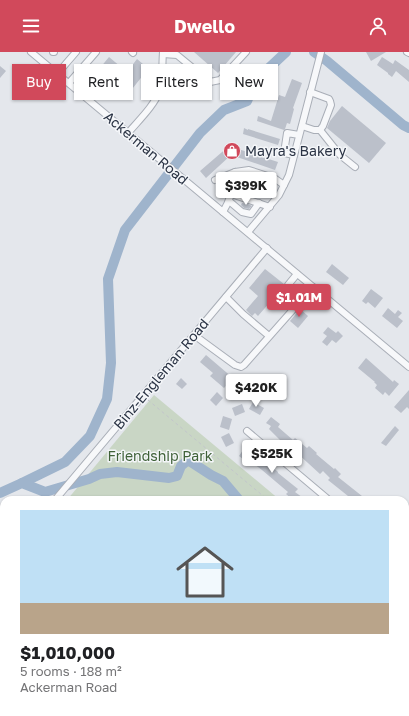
<!DOCTYPE html>
<html lang="en">
<head>
<meta charset="utf-8">
<style>
  :root { --surface:#fff; --page:#f2f2f2; --text:#202124; --muted:#757577; --line:#e0e0e0; --accent:#d1495b }
  body { margin:0; font-family:"Golos Text",sans-serif; background:var(--page); color:var(--text); height:100vh; display:flex; flex-direction:column; font-size:15px; white-space:nowrap }
  * { box-sizing:border-box; margin:0 }
  p { font-size:13px; color:var(--muted) }
  .icon { flex:none; width:22px; height:22px; fill:none; stroke:currentColor; stroke-width:2; stroke-linecap:round; stroke-linejoin:round }
  .map { position:relative; flex:1; overflow:hidden }
  .drawer { position:absolute; left:0px; top:444px; width:409px; height:220px; display:flex; flex-direction:column; background:var(--surface); border-radius:12px 12px 0 0; box-shadow:0 1px 3px #0004 }
  .drawer>* { flex:none }
  .hud { position:absolute; left:12px; top:12px; width:385px; height:36px; display:flex; gap:8px }
  .price { position:absolute; translate:-50% -34px; padding:0 9px; border-radius:4px; background:#fff; color:#222; font-size:13px; line-height:26px; filter:drop-shadow(0 1px 2px #0008) }
  .price::after { content:''; position:absolute; left:50%; top:24px; width:12px; height:9px; margin-left:-6px; background:inherit; clip-path:polygon(0 0,100% 0,50% 100%) }
  .price.active { background:var(--accent); color:#fff }
  ul { padding:0; list-style:none }
  li { display:grid; align-content:center; gap:8px; height:212px; padding:0 20px }
  li+li { border-top:1px solid var(--line) }
  li span { display:grid; place-items:center; height:124px; border-radius:0px; color:#555 }
  li>.icon { margin-inline-start:auto }
  span .icon { width:72px; height:72px; fill:#fffc; stroke-width:1 }
  li b { font-size:17px }
  .tag { padding:0 14px; border-radius:0px; background:var(--surface); box-shadow:0 1px 3px #0004; font-size:14px; line-height:36px }
  .tag.active { background:var(--accent); color:#fff }
  header { display:flex; justify-content:space-between; align-items:center; height:52px; padding:0 20px; background:var(--accent); color:#fff; font-size:18px; font-weight:700 }
  .map>svg:first-child { display:block }
  .green { fill:#c9d6c5 }
  .lines { fill:none; stroke-linecap:round; stroke-linejoin:round }
  .river { stroke:#9fb4cc; stroke-width:10 }
  .building { fill:#bbc0ca }
  .minor-casing { stroke:#a9aeb7; stroke-width:8 }
  .path { stroke:#c2c5cb; stroke-width:1; stroke-dasharray:3 3; stroke-linecap:butt }
  .minor { stroke:#f7f8fa; stroke-width:6 }
  .labels { text-anchor:middle; stroke-width:3; stroke-linejoin:round; paint-order:stroke }
  .street-label { font-size:14px; fill:#2b3445; stroke:#f4f6f9 }
  .poi-label { font-size:14px; fill:#2b3445; stroke:#f4f6f9; text-anchor:start }
  .park-label { font-size:14px; fill:#3f6138; stroke:#f4f6f9 }
</style>
</head>
<body>
<header><svg class="icon" aria-label="menu" viewBox="0 0 24 24"><path d="M4 6h16M4 12h16M4 18h16"/></svg>Dwello<svg class="icon" aria-label="person" viewBox="0 0 24 24"><circle cx="12" cy="8" r="4"/><path d="M4 21q1-7 8-7t8 7"/></svg></header>
<div class="map">
<svg width="409" height="664" viewBox="0 0 409 664">
  <rect width="100%" height="100%" fill="#e4e7ec"/>
  <!-- green -->
  <g class="green">
    <path d="M154 343 280 448H67Z"/>
    <path d="M4 523V636L0 633V528Z"/>
    <path d="M405 552 409 556V664H37L33 660H405Z"/>
  </g>
  <g class="lines">
    <!-- river -->
    <g class="river">
      <path d="M314 0 327 9 403 73 409 76"/>
      <path d="M22 431 65 410 90 384 107 347 111 311 108 227 125 178 200 81 224 58 247 49 256 28 286 0"/>
      <path d="M0 441 22 431 45 440 89 427 100 422 117 420 169 426 177 424 181 414 188 408 211 423 223 429 239 448"/>
      <path d="M405 644 409 648"/>
    </g>
  </g>
  <!-- building -->
  <g class="building">
    <path d="M194 0H236L218 21Z"/>
    <path d="M366 0H386L371 9Z"/>
    <path d="M109 5 127 20 137 7 143 12 142 14 145 16 142 20 144 22 125 46 95 22Z"/>
    <path d="M382 5 393 12 395 8 409 18V30L396 19 392 25 388 22V21L377 13Z"/>
    <path d="M0 14 6 19 0 26Z"/>
    <path d="M292 27 302 31 293 56 294 57 290 72 287 71 285 77 284 78 257 69 258 64 271 69 279 43 285 45Z"/>
    <path d="M342 54 386 91 369 111 327 76 330 69Z"/>
    <path d="M244 76 248 78V77L280 87 278 93 243 82Z"/>
    <path d="M229 94 278 110 275 118 231 103 206 126 200 119Z"/>
    <path d="M251 130 268 135 264 145 247 140Z"/>
    <path d="M242 151 248 152 252 154 249 157 244 156 241 153Z"/>
    <path d="M332 212 349 226 343 233 326 220Z"/>
    <path d="M265 217 284 232V234L258 264 255 261 252 264 246 258 258 244 249 236Z"/>
    <path d="M371 237 383 246 375 256 368 250 366 252 362 249Z"/>
    <path d="M388 256 395 262 398 258 402 261 398 265 403 269 397 276 382 264Z"/>
    <path d="M300 257 308 264 298 276 290 269Z"/>
    <path d="M328 275 336 281 338 279 343 284 336 291 332 288 327 294 322 290 327 284 323 281Z"/>
    <path d="M206 303 233 326 224 336 210 324 213 321 200 310Z"/>
    <path d="M366 306 393 330 394 328 399 332 389 344 385 340 383 343 375 336 377 333 374 330H375L358 316Z"/>
    <path d="M181 326 187 332 182 337 176 332Z"/>
    <path d="M409 338V357L407 355 401 361 394 355Z"/>
    <path d="M217 340 223 346 216 354 210 348Z"/>
    <path d="M253 350 264 356 260 363 249 357Z"/>
    <path d="M242 352 245 360 235 364 232 356Z"/>
    <path d="M223 364 232 367 229 378 220 375Z"/>
    <path d="M271 365 280 372 278 375 293 388 295 386 307 396 309 394 317 401 316 402 334 417 335 416 341 422 338 425 367 448H353L328 428 330 426 323 419 320 422 297 401 293 405 289 402 294 396 287 389 284 392 269 377 271 374 266 371Z"/>
    <path d="M395 374 399 378 386 394 381 391Z"/>
    <path d="M229 381 234 391 226 395 221 385Z"/>
    <path d="M243 398 248 402 251 399 269 413H270L278 420V421L298 437 295 440 306 448H293L286 442 288 440 262 418 250 409 248 411 239 404Z"/>
  </g>
  <g class="lines">
    <!-- minor casing -->
    <g class="minor-casing">
      <g id="minor">
        <path d="M31 0 409 315"/>
        <path d="M53 0H54"/>
        <path d="M132 0 133 1"/>
        <path d="M407 0 409 1"/>
        <path d="M163 2 177 3 210 30 220 28 246 0"/>
        <path d="M57 22 76 0"/>
        <path d="M69 31 96 0"/>
        <path d="M302 74 314 78H320L323 74 331 53 330 49 329 47 310 40"/>
        <path d="M320 78 340 103 355 115"/>
        <path d="M128 81C139 68 154 54 160 38 163 26 162 12 163 0"/>
        <path d="M294 103 284 101 287 81 299 83"/>
        <path d="M215 128 235 120"/>
        <path d="M231 142 270 155"/>
        <path d="M229 149 242 160 251 162 259 151"/>
        <path d="M223 160C232 145 232 137 235 120L249 118 274 126 284 133"/>
        <path d="M248 180 279 143 289 123 321 0"/>
        <path d="M297 222 288 233V234L302 247"/>
        <path d="M226 245 243 262 269 284"/>
        <path d="M194 283 235 313 241 315 244 313 313 235"/>
        <path d="M247 379 329 448"/>
        <path d="M55 448 267 196"/>
        <path d="M405 511 409 515"/>
        <path d="M0 514 4 509"/>
        <path d="M0 618 4 621"/>
        <path d="M0 651 4 654"/>
        <path d="M11 660 16 664"/>
        <path d="M48 660 52 664"/>
        <path d="M194 660 197 664"/>
      </g>
    </g>
    <!-- path -->
    <g class="path">
      <path d="M148 348 268 448"/>
      <path d="M405 605 409 607"/>
    </g>
    <!-- minor -->
    <use href="#minor" class="minor"/>
  </g>
  <!-- icons -->
  <defs>
    <g id="shop-disc" transform="scale(0.9)"><circle r="9.5" fill="#d1495b" stroke="#f4f6f9"/><path d="M-5-2.5h2.3a2.7 3.5 0 0 1 5.4 0H5L5.5 6h-11ZM-1.5-2.5h3a1.5 2.3 0 0 0-3 0Z" fill="#fff"/></g>
  </defs>
  <g fill-rule="evenodd">
    <use href="#shop-disc" x="232" y="99"/>
  </g>
  <g class="labels">
    <!-- street labels -->
    <g class="street-label">
      <text transform="translate(146 96) rotate(40)" y="5">Ackerman Road</text>
      <text transform="translate(161 322) rotate(-50)" y="5">Binz-Engleman Road</text>
    </g>
    <!-- poi labels -->
    <g class="poi-label">
      <text x="245" y="104">Mayra's Bakery</text>
    </g>
    <!-- park labels -->
    <g class="park-label">
      <text x="160" y="409">Friendship Park</text>
    </g>
  </g>
</svg>
<b class="price" style="left:246px;top:154px">$399K</b>
<b class="price active" style="left:299px;top:266px">$1.01M</b>
<b class="price" style="left:256px;top:356px">$420K</b>
<b class="price" style="left:272px;top:422px">$525K</b>
<div class="hud">
<a class="tag active">Buy</a>
<a class="tag">Rent</a>
<a class="tag">Filters</a>
<a class="tag">New</a>
</div>
<section class="drawer">
<ul>
<li><span style="background:linear-gradient(#bfe0f5 75%,#b9a48a 0)"><svg class="icon" aria-label="home" viewBox="0 0 24 24"><path d="M3 11l9-7 9 7M6 9v11h12V9"/></svg></span><div><b>$1,010,000</b><p>5 rooms · 188 m²</p><p>Ackerman Road</p></div></li>
</ul>
</section>
</div>
</body>
</html>
